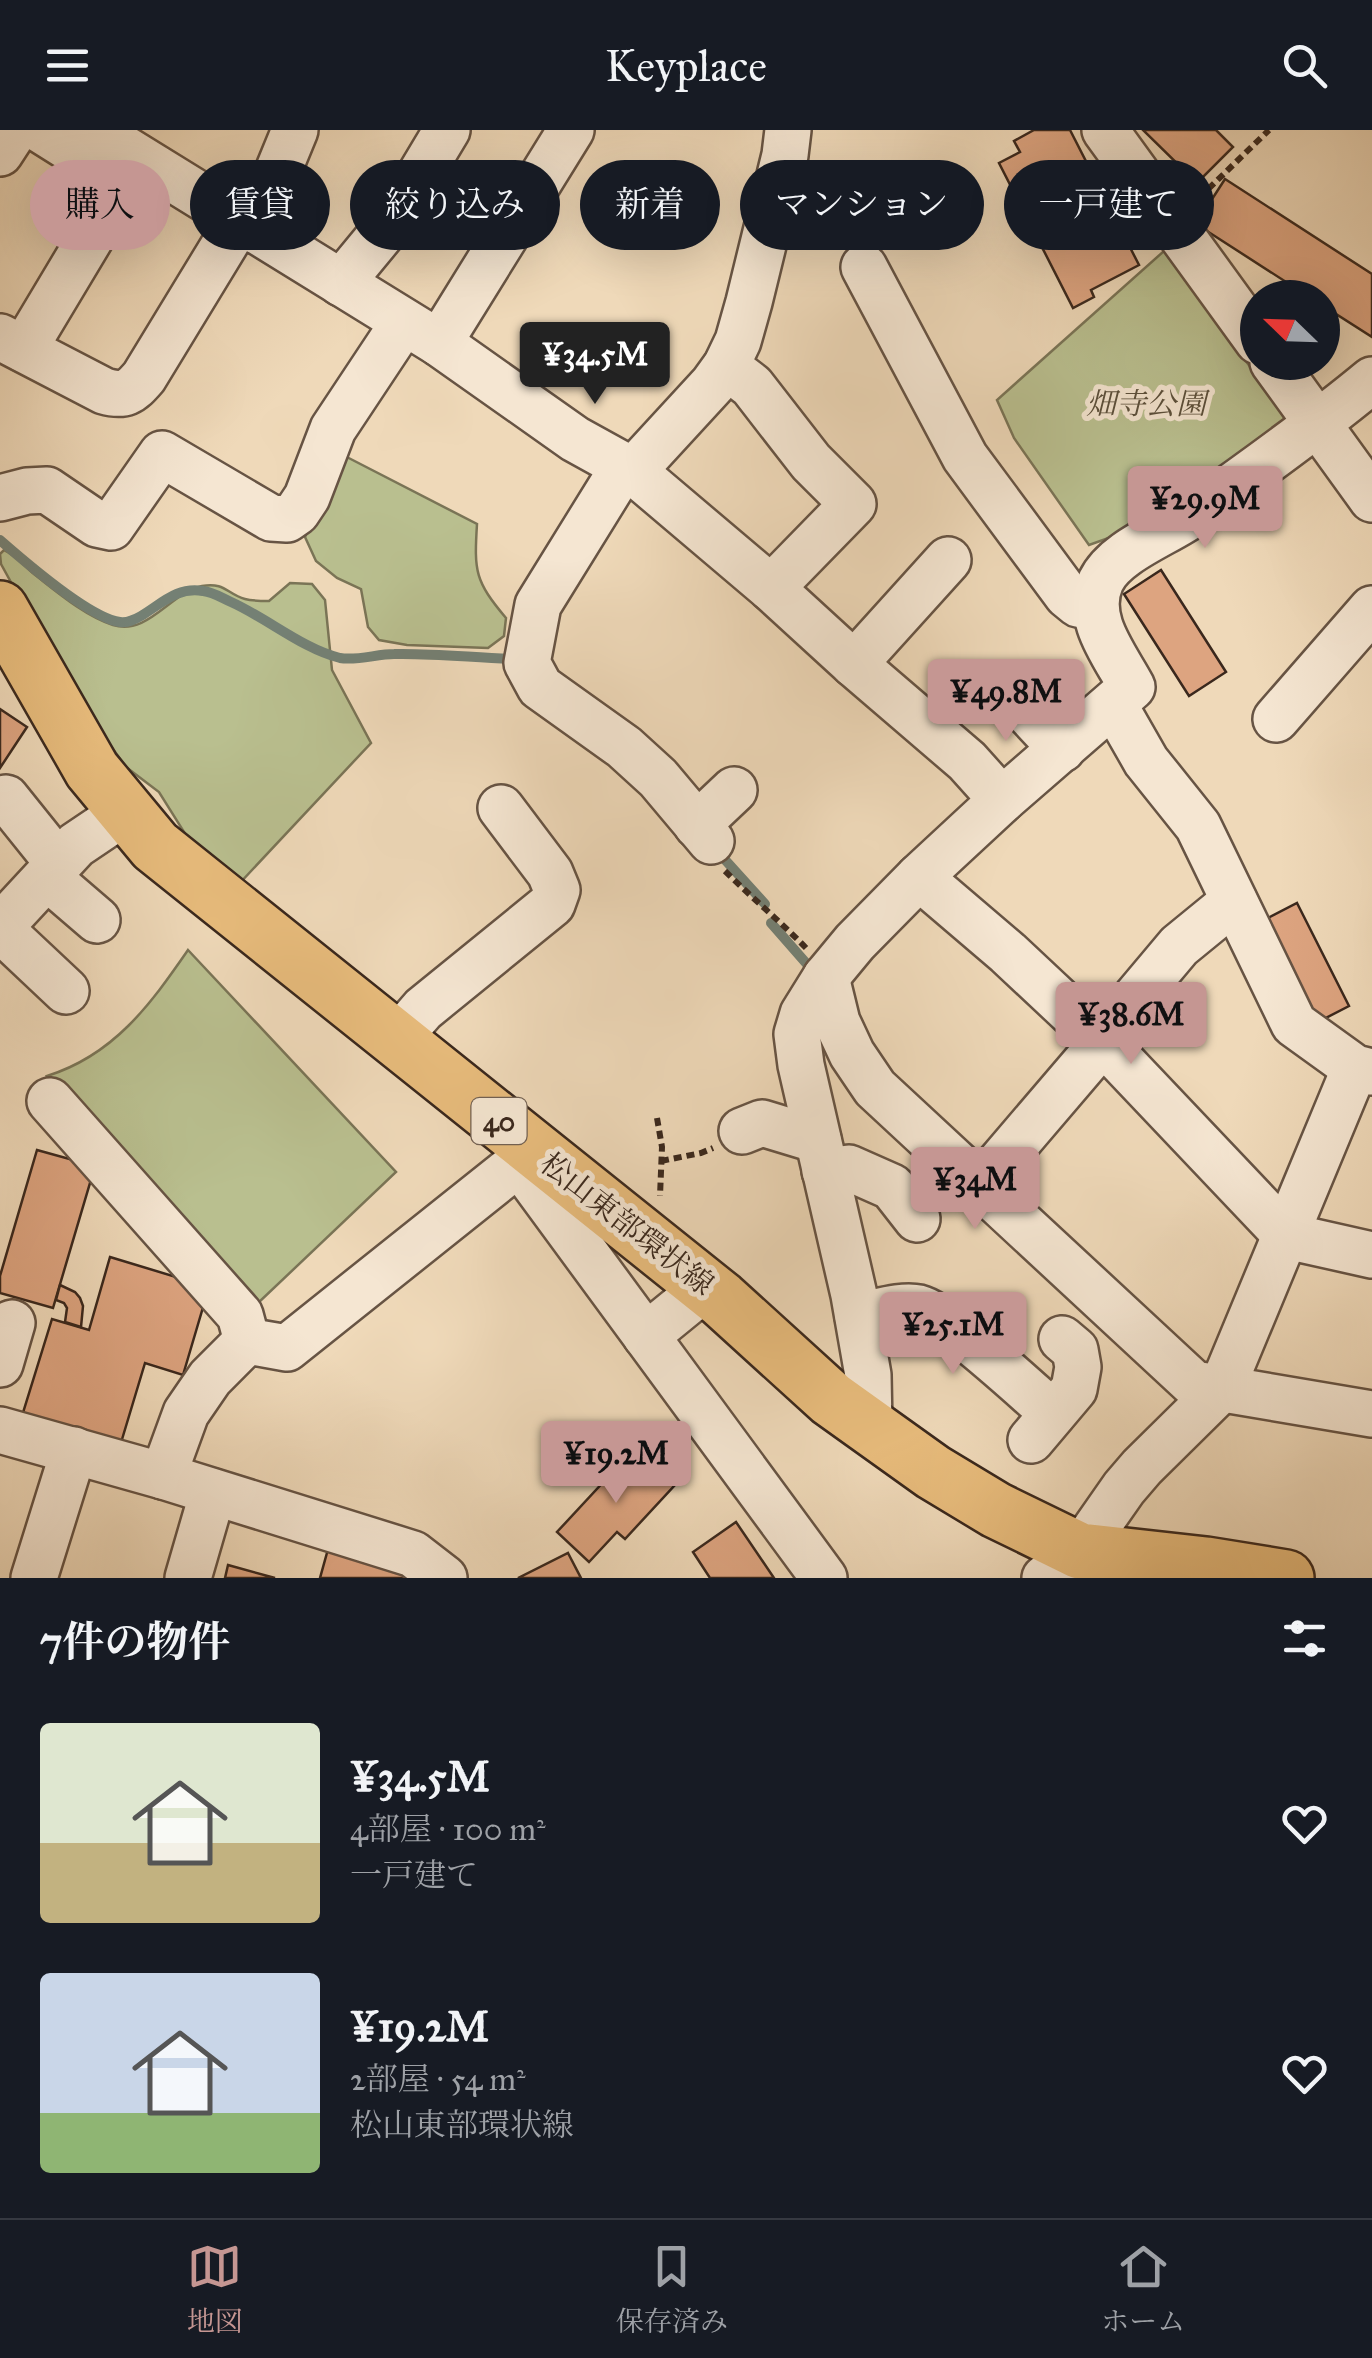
<!DOCTYPE html>
<html lang="ja">
<head>
<meta charset="utf-8">
<style>
  :root { --surface:#171b24; --page:#20242c; --text:#f1f3f6; --muted:#9ea1a6; --line:#363941; --accent:#c59692 }
  body { margin:0; font-family:"IM FELL Great Primer","Noto Serif JP",serif; background:var(--page); color:var(--text); height:100vh; display:flex; flex-direction:column; font-size:38px; white-space:nowrap }
  * { box-sizing:border-box; margin:0 }
  p { font-size:32px; color:var(--muted) }
  .icon { flex:none; width:55px; height:55px; fill:none; stroke:currentColor; stroke-width:2; stroke-linecap:round; stroke-linejoin:round }
  .map { position:relative; height:1448px; overflow:hidden }
  .details { display:flex; flex-direction:column; background:var(--surface); flex:1 }
  .details>* { flex:none }
  .banner { position:absolute; left:30px; top:30px; width:1312px; height:90px; display:flex; gap:20px }
  .needle { width:65px; rotate:293deg }
  .tools { position:absolute; left:1240px; top:150px; display:grid; gap:20px }
  .tools a { display:grid; place-items:center; width:100px; height:100px; border-radius:50%; background:var(--surface); box-shadow:0 10px 40px #0002; font-size:50px }
  .price { position:absolute; translate:-50% -85px; padding:0 22px; border-radius:10px; background:var(--accent); color:#111; font-size:32px; line-height:65px; filter:drop-shadow(0 2px 5px #0008) }
  .price::after { content:''; position:absolute; left:50%; top:60px; width:30px; height:22px; margin-left:-15px; background:inherit; clip-path:polygon(0 0,100% 0,50% 100%) }
  .price.active { background:#222; color:#fff }
  ul { padding:0; list-style:none }
  li { display:flex; align-items:center; gap:30px; height:250px; padding:0 40px }
  li span { display:grid; place-items:center; flex:none; width:280px; height:200px; border-radius:10px; color:#555 }
  li>.icon { margin-inline-start:auto }
  span .icon { width:120px; height:120px; fill:#fffc; stroke-width:1 }
  li b { font-size:42px }
  h2 { display:flex; justify-content:space-between; align-items:center; height:120px; padding:0 40px; font-size:42px }
  .pill { padding:0 35px; border-radius:45px; background:var(--surface); box-shadow:0 10px 40px #0002; font-size:35px; line-height:90px }
  .pill.active { background:var(--accent); color:#111 }
  header { display:flex; justify-content:space-between; align-items:center; height:130px; padding:0 40px; background:var(--surface); font-size:45px; font-weight:600 }
  .tab-bar { display:flex; justify-content:space-around; align-items:center; height:140px; border-top:2px solid var(--line); background:var(--surface); font-size:28px; color:var(--muted) }
  .tab-bar a { display:grid; justify-items:center; gap:5px }
  .tab-bar .active { color:var(--accent) }
  .map>svg:first-child { display:block }
  .green { fill:#b9bf8f; stroke:#7a7456; stroke-width:2.5 }
  .lines { fill:none; stroke-linecap:round; stroke-linejoin:round }
  .stream { stroke:#748074; stroke-width:10 }
  .building { fill:#dda480; stroke:#3a281d; stroke-width:2.5 }
  .minor-casing { stroke:#675444; stroke-width:50 }
  .major-casing { stroke:#3a281d; stroke-width:60 }
  .path { stroke:#3a281d; stroke-width:6; stroke-dasharray:8 5; stroke-linecap:butt }
  .minor { stroke:#f5e6d2; stroke-width:45 }
  .major { stroke:#e8bc7c; stroke-width:55 }
  .labels { text-anchor:middle; stroke-width:10; stroke-linejoin:round; paint-order:stroke }
  .shield { fill:#f5e6d2; stroke:#726153; stroke-width:2.5 }
  .shield-label { font-size:28px; font-weight:bold; fill:#3a281d }
  .park-label { font-size:30px; font-style:italic; fill:#5a4e3a; stroke:#f5e6d2 }
  .street-label { font-size:30px; fill:#3a281d; stroke:#f5e6d2 }
</style>
</head>
<body>
<header><svg class="icon" aria-label="menu" viewBox="0 0 24 24"><path d="M4 6h16M4 12h16M4 18h16"/></svg>Keyplace<svg class="icon" aria-label="search" viewBox="0 0 24 24"><circle cx="10" cy="10" r="6"/><path d="M15 15l6 6"/></svg></header>
<div class="map">
<svg width="1372" height="1448" viewBox="0 0 1372 1448">
  <rect width="100%" height="100%" fill="#efd9b9"/>
  <filter id="stains"><feTurbulence type="fractalNoise" baseFrequency=".002" numOctaves="4"/><feColorMatrix values="0 0 0 0 .2 0 0 0 0 .09 0 0 0 0 .02 0 0 0 .5 -.17"/></filter>
  <radialGradient id="worn" r=".72"><stop offset=".6" stop-color="#630" stop-opacity="0"/><stop offset="1" stop-color="#630" stop-opacity=".3"/></radialGradient>
  <!-- green -->
  <g class="green">
    <path d="M1164 121 1292 293 1131 400 1089 415 1014 308 997 270Z"/>
    <path d="M339 323 477 394C474 442 475 451 506 488L504 506 488 518 407 515 379 510 368 497 361 459 337 448 316 431 305 407Z"/>
    <path d="M4 420C16 425 24 436 34 444 57 462 85 486 113 495 148 506 170 463 202 456 225 452 227 464 245 469 252 471 261 471 269 471L290 453 312 454 325 470 332 540 371 613 237 756 199 726 159 662 126 637 102 604 51 525 1 434 0 424Z"/>
    <path d="M188 820 396 1042 257 1174 182 1100 47 946C114 925 150 875 188 820Z"/>
  </g>
  <g class="lines">
    <!-- stream -->
    <g class="stream">
      <path d="M0 410C24 431 90 488 120 492 128 493 134 490 141 486 161 474 178 456 203 461 213 462 222 468 231 472 267 488 303 519 340 528 357 531 377 524 394 524 434 523 476 528 516 529"/>
      <path d="M718 722 765 774"/>
      <path d="M771 793 813 841"/>
    </g>
  </g>
  <!-- building -->
  <g class="building">
    <path d="M1034 0H1070L1139 135 1091 160 1094 167 1073 178 999 33 1020 22 1014 11Z"/>
    <path d="M1143 0H1216L1233 17 1197 53Z"/>
    <path d="M1225 49 1372 144V207L1322 175V168H1311L1196 94Z"/>
    <path d="M1161 440 1226 542 1189 566 1124 464Z"/>
    <path d="M0 579 27 597 0 638Z"/>
    <path d="M1297 773 1349 876 1318 892 1266 789Z"/>
    <path d="M37 1020 95 1036 53 1178 0 1163V1146Z"/>
    <path d="M110 1127 209 1157 183 1245 145 1233 120 1316 22 1286 52 1189 89 1200Z"/>
    <path d="M60 1155 75 1162 80 1168 83 1176 81 1197 65 1192 67 1178 64 1173 56 1170Z"/>
    <path d="M634 1319 674 1356 625 1409 617 1402 589 1432 557 1402Z"/>
    <path d="M736 1392 774 1448H710L693 1422Z"/>
    <path d="M330 1412 409 1435 406 1448H320Z"/>
    <path d="M568 1423 581 1448H518Z"/>
    <path d="M228 1435 275 1448H225Z"/>
  </g>
  <g class="lines">
    <!-- minor casing -->
    <g class="minor-casing">
      <g id="minor">
        <path d="M41 0 119 49"/>
        <path d="M94 0 439 213 575 309 633 341 771 458 854 534 967 631 1002 670"/>
        <path d="M1105 0 1258 211"/>
        <path d="M0 23 15 0"/>
        <path d="M254 100 295 0"/>
        <path d="M864 137 965 327 1067 465 1078 474 1095 477"/>
        <path d="M341 153 393 90 447 0"/>
        <path d="M0 207 104 261C125 267 131 262 144 247L239 91"/>
        <path d="M439 213 571 0"/>
        <path d="M24 219 124 52"/>
        <path d="M1273 232 1372 369"/>
        <path d="M726 236 752 256 811 332 853 374 771 458"/>
        <path d="M624 336 538 475 527 533 540 557 624 617 658 648 711 711"/>
        <path d="M633 341 713 254 726 236 738 211 749 172 785 25 788 0"/>
        <path d="M0 368 27 361 47 360 97 394 111 397 162 324 271 388 287 389 297 382 307 367 333 299 404 192"/>
        <path d="M854 534 948 430"/>
        <path d="M1005 558 1062 619"/>
        <path d="M1114 575 1146 631 1198 696 1294 894 1355 938 1372 942"/>
        <path d="M1276 589 1372 479"/>
        <path d="M6 668 59 734"/>
        <path d="M697 695 734 660"/>
        <path d="M47 747 97 790"/>
        <path d="M919 747 1008 823 1103 912 1287 1106 1372 1125"/>
        <path d="M0 797 76 715 125 682"/>
        <path d="M0 799 66 861"/>
        <path d="M826 847 837 892 852 924 875 958 1194 1254 1372 1284"/>
        <path d="M397 909 423 879 552 774 557 760 550 743 501 678"/>
        <path d="M50 971 240 1185 247 1211"/>
        <path d="M742 1001 762 993 818 1010"/>
        <path d="M519 1033 824 1448"/>
        <path d="M825 1041 849 1038 892 1057 917 1089"/>
        <path d="M980 1056 1103 912 1137 866 1179 816 1234 771"/>
        <path d="M858 1186C876 1183 901 1174 919 1178 947 1185 1027 1261 1053 1283"/>
        <path d="M646 1206 706 1157"/>
        <path d="M0 1234 12 1193"/>
        <path d="M869 1297 868 1245 854 1165 801 935 797 904 803 884 826 847 855 812 919 747 1002 670 1132 557C1115 525 1084 489 1101 451 1115 421 1167 403 1193 384 1254 341 1314 298 1372 250"/>
        <path d="M0 1300 163 1346 413 1424 444 1448"/>
        <path d="M1031 1310 1074 1259 1078 1237 1075 1220 1062 1209"/>
        <path d="M163 1346 186 1283 210 1248 247 1211 287 1218 535 1020"/>
        <path d="M34 1448 74 1320"/>
        <path d="M188 1448 213 1362"/>
        <path d="M1045 1448 1080 1421 1124 1358 1142 1337 1222 1258 1355 938"/>
      </g>
    </g>
    <!-- major casing -->
    <g class="major-casing">
      <path id="major" d="M0 479 92 640 155 716 721 1169 831 1269 933 1342 996 1380 1080 1421 1206 1435 1286 1448"/>
    </g>
    <!-- path -->
    <g class="path">
      <path d="M1199 68 1269 0"/>
      <path d="M725 741C752 768 780 791 806 818"/>
      <path d="M657 988 662 1017 660 1066"/>
      <path d="M661 1031 701 1023 713 1018"/>
    </g>
    <!-- minor -->
    <use href="#minor" class="minor"/>
    <!-- major -->
    <use href="#major" class="major"/>
  </g>
  <g class="labels">
    <!-- shield labels -->
    <rect class="shield" x="471.5" y="968" width="55" height="46" rx="8"/>
    <g class="shield-label">
      <text x="499" y="1001">40</text>
    </g>
    <!-- park labels -->
    <g class="park-label">
      <text x="1146" y="284">畑寺公園</text>
    </g>
    <!-- street labels -->
    <g class="street-label">
      <text transform="translate(627 1094) rotate(38)" y="10">松山東部環状線</text>
    </g>
  </g>
  <rect width="100%" height="100%" filter="url(#stains)"/>
  <rect width="100%" height="100%" fill="url(#worn)"/>
</svg>
<div class="tools">
<a><svg class="needle" viewBox="-14 -14 28 28"><path d="M0-13l5 13h-10z" fill="#e53935"/><path d="M0 13l5-13h-10z" fill="#9ea1a6"/></svg></a>
</div>
<b class="price active" style="left:595px;top:277px">¥34.5M</b>
<b class="price" style="left:1205px;top:421px">¥29.9M</b>
<b class="price" style="left:1006px;top:614px">¥49.8M</b>
<b class="price" style="left:1131px;top:937px">¥38.6M</b>
<b class="price" style="left:975px;top:1102px">¥34M</b>
<b class="price" style="left:953px;top:1247px">¥25.1M</b>
<b class="price" style="left:616px;top:1376px">¥19.2M</b>
<div class="banner">
<a class="pill active">購入</a>
<a class="pill">賃貸</a>
<a class="pill">絞り込み</a>
<a class="pill">新着</a>
<a class="pill">マンション</a>
<a class="pill">一戸建て</a>
</div>
</div>
<section class="details">
<h2>7件の物件<svg class="icon" aria-label="filters" viewBox="0 0 24 24"><path d="M4 7h16M4 17h16"/><circle cx="9" cy="7" r="2"/><circle cx="15" cy="17" r="2"/></svg></h2>
<ul>
<li><span style="background:linear-gradient(#dfe7d0 60%,#c2b280 0)"><svg class="icon" aria-label="home" viewBox="0 0 24 24"><path d="M3 11l9-7 9 7M6 9v11h12V9"/></svg></span><div><b>¥34.5M</b><p>4部屋 · 100 m²</p><p>一戸建て</p></div><svg class="icon" aria-label="heart" viewBox="0 0 24 24"><path d="M12 20l-8-8c-3-5 5-10 8-4 3-6 11-1 8 4z"/></svg></li>
<li><span style="background:linear-gradient(#c9d6e8 70%,#8fb573 0)"><svg class="icon" aria-label="home" viewBox="0 0 24 24"><path d="M3 11l9-7 9 7M6 9v11h12V9"/></svg></span><div><b>¥19.2M</b><p>2部屋 · 54 m²</p><p>松山東部環状線</p></div><svg class="icon" aria-label="heart" viewBox="0 0 24 24"><path d="M12 20l-8-8c-3-5 5-10 8-4 3-6 11-1 8 4z"/></svg></li>
</ul>
</section>
<nav class="tab-bar">
<a class="active"><svg class="icon" aria-label="map" viewBox="0 0 24 24"><path d="M3 6l6-2 6 2 6-2v14l-6 2-6-2-6 2zM9 4v14M15 6v14"/></svg>地図</a>
<a><svg class="icon" aria-label="saved" viewBox="0 0 24 24"><path d="M7 4h10v16l-5-4-5 4z"/></svg>保存済み</a>
<a><svg class="icon" aria-label="home" viewBox="0 0 24 24"><path d="M3 11l9-7 9 7M6 9v11h12V9"/></svg>ホーム</a>
</nav>
</body>
</html>
